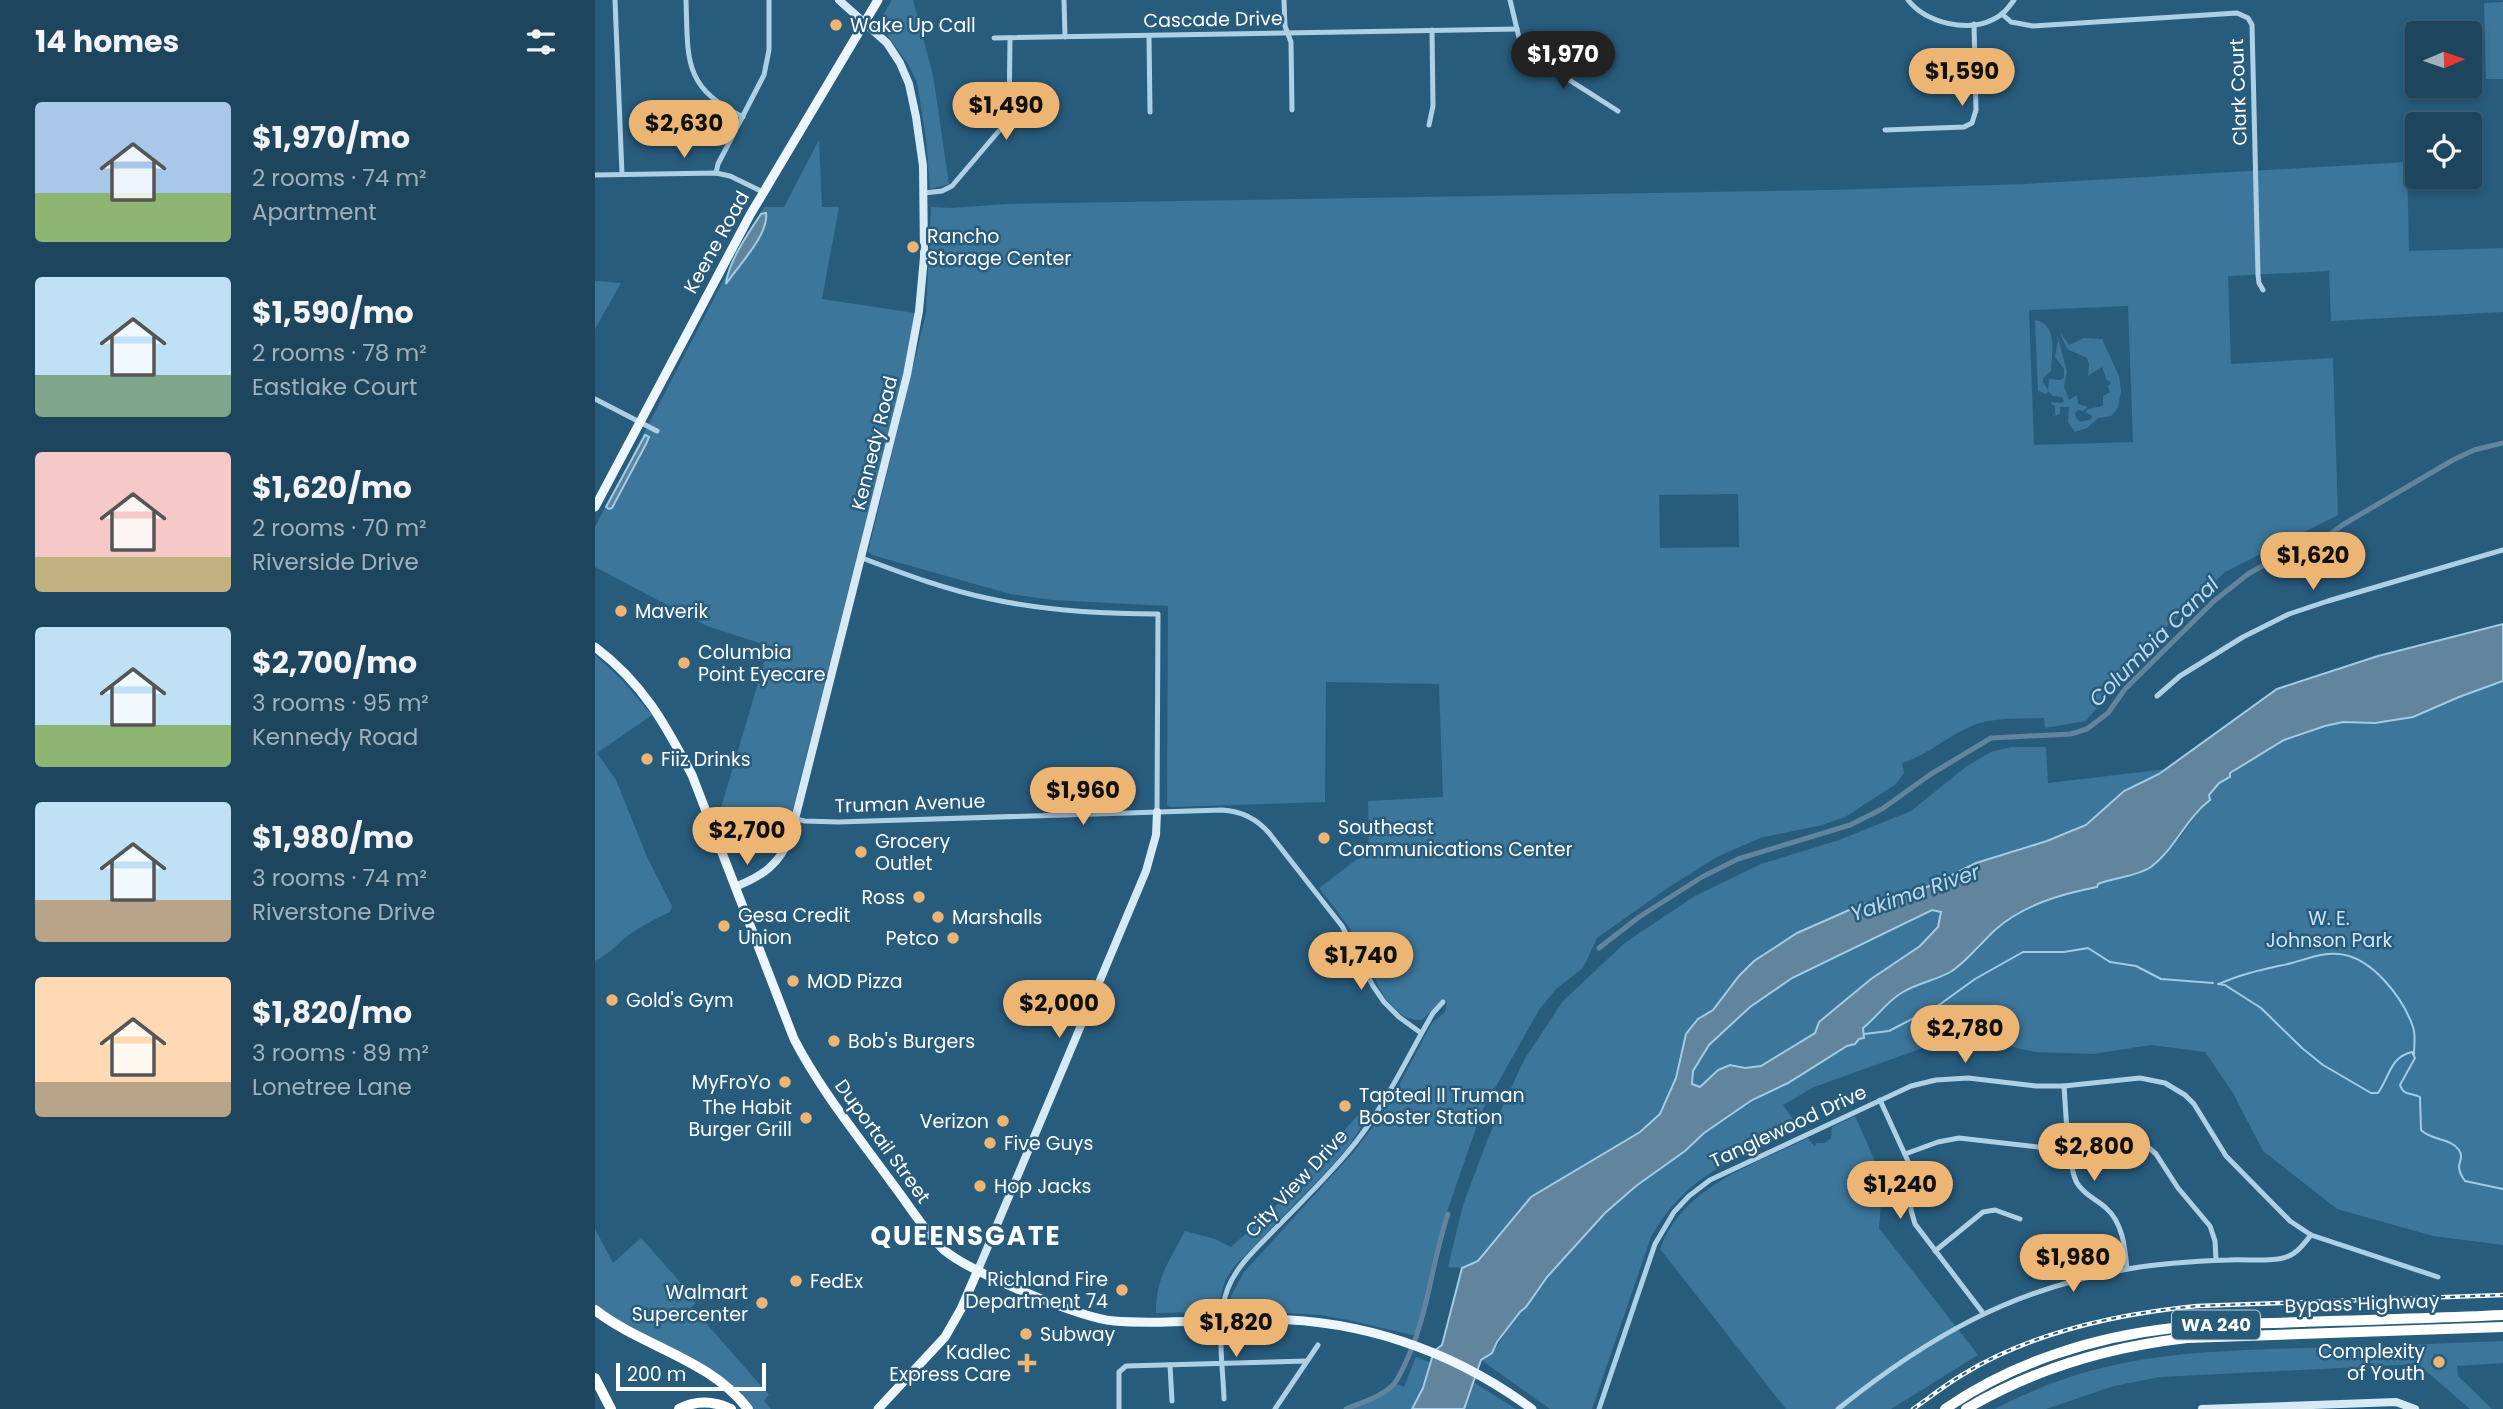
<!DOCTYPE html>
<html lang="en">
<head>
<meta charset="utf-8">
<style>
  :root { --surface:#1e455e; --page:#2b4f67; --text:#f1f3f6; --muted:#a1b1bc; --line:#3c5d73; --accent:#ecb574 }
  body { margin:0; font-family:Poppins,sans-serif; background:var(--page); color:var(--text); height:100vh; display:flex; flex-direction:column; font-size:26px; white-space:nowrap }
  * { box-sizing:border-box; margin:0 }
  p { font-size:23px; color:var(--muted) }
  .icon { flex:none; width:38px; height:38px; fill:none; stroke:currentColor; stroke-width:2; stroke-linecap:round; stroke-linejoin:round }
  .map { position:relative; flex:1; overflow:hidden }
  .drawer { display:flex; flex-direction:column; background:var(--surface); width:595px }
  .drawer>* { flex:none }
  .needle { width:46px; rotate:88deg }
  .fabs { position:absolute; left:1810px; top:21px; display:grid; gap:14px }
  .fabs a { display:grid; place-items:center; width:77px; height:77px; border-radius:7px; background:var(--surface); box-shadow:0 4px 10px #0003,0 0 0 2px var(--line); font-size:35px }
  .scale { position:absolute; left:21px; bottom:18px; width:150px; box-sizing:border-box; padding-left:7px; border:4px solid #fff; border-top:0; font-size:19px; line-height:24px; white-space:nowrap; color:#fff; -webkit-text-stroke:5px #285c7d; paint-order:stroke }
  .price { position:absolute; translate:-50% -60px; padding:0 16px; border-radius:24px; background:var(--accent); color:#111; font-size:23px; line-height:46px; filter:drop-shadow(0 2px 4px #0008) }
  .price::after { content:''; position:absolute; left:50%; top:42px; width:21px; height:16px; margin-left:-10px; background:inherit; clip-path:polygon(0 0,100% 0,50% 100%) }
  .price.active { background:#222; color:#fff }
  ul { padding:0; list-style:none }
  li { display:flex; align-items:center; gap:21px; height:175px; padding:0 35px }
  li span { display:grid; place-items:center; flex:none; width:196px; height:140px; border-radius:7px; color:#555 }
  li>.icon { margin-inline-start:auto }
  span .icon { width:84px; height:84px; fill:#fffc; stroke-width:1 }
  li b { font-size:30px }
  h2 { display:flex; justify-content:space-between; align-items:center; height:84px; padding:0 35px; font-size:30px }
  main { display:flex; flex:1; min-height:0 }
  .map>svg:first-child { display:block }
  .green { fill:#3c769b; fill-rule:evenodd }
  .water { fill:#62859d; stroke:#a2cce5; stroke-width:2; fill-rule:evenodd }
  .lines { fill:none; stroke-linecap:round; stroke-linejoin:round }
  .stream { stroke:#a2cce5; stroke-width:2 }
  .canal { stroke:#62859d; stroke-width:5 }
  .street { stroke:#aed0e5; stroke-width:5 }
  .secondary { stroke:#d6e9f5; stroke-width:8 }
  .primary { stroke:#eef6fd; stroke-width:9 }
  .highway { stroke:#fff; stroke-width:10 }
  .rail-casing { stroke:#fff; stroke-width:4.5 }
  .rail { stroke:#285c7d; stroke-width:2; stroke-dasharray:5; stroke-linecap:butt }
  .poi-dot { fill:#ecb574; stroke:#285c7d; stroke-width:2.5 }
  .labels { text-anchor:middle; stroke-width:5; stroke-linejoin:round; paint-order:stroke }
  .shield { fill:#285c7d; stroke:#beced8; stroke-width:2 }
  .shield-label { font-size:18px; font-weight:bold; fill:#fff }
  .street-label { font-size:19px; fill:#fff; stroke:#285c7d }
  .poi-label { font-size:19px; fill:#fff; stroke:#285c7d; text-anchor:start }
  .park-label { font-size:19px; fill:#d0e6f4; stroke:#285c7d }
  .water-label { font-size:21px; font-style:italic; fill:#b9d9ec; stroke:#285c7d }
  .district-label { font-size:26px; font-weight:bold; letter-spacing:2px; fill:#fff; stroke:#285c7d }
</style>
</head>
<body>
<main>
<section class="drawer">
<h2>14 homes<svg class="icon" aria-label="filters" viewBox="0 0 24 24"><path d="M4 7h16M4 17h16"/><circle cx="9" cy="7" r="2"/><circle cx="15" cy="17" r="2"/></svg></h2>
<ul>
<li><span style="background:linear-gradient(#a9c7e8 65%,#8fb573 0)"><svg class="icon" aria-label="home" viewBox="0 0 24 24"><path d="M3 11l9-7 9 7M6 9v11h12V9"/></svg></span><div><b>$1,970/mo</b><p>2 rooms · 74 m²</p><p>Apartment</p></div></li>
<li><span style="background:linear-gradient(#bfe0f5 70%,#7fa58c 0)"><svg class="icon" aria-label="home" viewBox="0 0 24 24"><path d="M3 11l9-7 9 7M6 9v11h12V9"/></svg></span><div><b>$1,590/mo</b><p>2 rooms · 78 m²</p><p>Eastlake Court</p></div></li>
<li><span style="background:linear-gradient(#f6c9c9 75%,#c2b280 0)"><svg class="icon" aria-label="home" viewBox="0 0 24 24"><path d="M3 11l9-7 9 7M6 9v11h12V9"/></svg></span><div><b>$1,620/mo</b><p>2 rooms · 70 m²</p><p>Riverside Drive</p></div></li>
<li><span style="background:linear-gradient(#bfe0f5 70%,#8fb573 0)"><svg class="icon" aria-label="home" viewBox="0 0 24 24"><path d="M3 11l9-7 9 7M6 9v11h12V9"/></svg></span><div><b>$2,700/mo</b><p>3 rooms · 95 m²</p><p>Kennedy Road</p></div></li>
<li><span style="background:linear-gradient(#bfe0f5 70%,#b9a48a 0)"><svg class="icon" aria-label="home" viewBox="0 0 24 24"><path d="M3 11l9-7 9 7M6 9v11h12V9"/></svg></span><div><b>$1,980/mo</b><p>3 rooms · 74 m²</p><p>Riverstone Drive</p></div></li>
<li><span style="background:linear-gradient(#ffd9b3 75%,#b9a48a 0)"><svg class="icon" aria-label="home" viewBox="0 0 24 24"><path d="M3 11l9-7 9 7M6 9v11h12V9"/></svg></span><div><b>$1,820/mo</b><p>3 rooms · 89 m²</p><p>Lonetree Lane</p></div></li>
</ul>
</section>
<div class="map">
<svg width="1908" height="1409" viewBox="0 0 1908 1409">
  <rect width="100%" height="100%" fill="#285c7d"/>
  <!-- green -->
  <g class="green">
    <path d="M297 0H318L338 75 354 184 335 189 331 139 322 82 313 64 288 29 285 20Z"/>
    <path d="M1908 2V79H1891L1889 3Z"/>
    <path d="M224 140 227 207H244L227 299 320 313 308 376 195 820 140 807 125 811 174 646 112 626 0 567V527L152 235 169 207H189Z"/>
    <path d="M1812 162 1814 251 1908 248V312L1736 321 1734 271 1633 276 1636 364 1738 358 1743 515 1630 572 1531 665 1506 703 1491 721 1450 728 1449 718C1426 719 1400 717 1379 725 1353 735 1335 754 1307 763L1309 773 1301 784 1250 817 1227 825 1165 838 1122 857 1074 887 1002 938 988 968 961 989 944 1010 887 1111 849 1220 838 1260 826 1323 821 1336 753 1320 725 1315 638 1310 635 1302 636 1296 649 1272 756 1155 778 1127 796 1100 837 1023 850 1012 852 1002 848 999 827 1020C787 1021 778 966 763 941 751 922 737 905 724 888L774 850 773 801 848 797 844 684 731 682 730 802 575 807 572 805 573 606 457 600 415 594 277 555 273 551 331 313 336 207 355 208 412 204 1234 190 1430 184ZM1533 306 1538 442 1439 445 1434 310ZM1143 494 1144 547 1065 548 1064 495Z"/>
    <path d="M0 281 26 283 0 329Z"/>
    <path d="M1440 320C1463 324 1457 352 1456 371L1448 378V382L1453 390 1454 379 1465 380 1469 378V369L1460 357 1463 341 1462 334 1472 371 1469 387 1474 400 1482 395 1483 404 1493 407 1488 411 1483 410 1480 413 1481 418 1485 422 1496 419 1497 416 1490 412 1493 409 1508 406V396L1515 392 1513 386 1516 384 1514 380 1512 381 1507 367 1493 376 1494 364 1492 358 1472 349 1465 332 1474 345 1489 338 1507 339 1524 376 1526 391 1523 408 1516 416 1503 418 1492 428 1480 432 1473 422 1474 407H1465V414L1458 416 1460 414V406L1457 405 1456 402 1466 403 1469 401 1467 397 1458 396 1453 391 1452 394 1443 391Z"/>
    <path d="M0 655 27 680 57 715 2 753 21 780 52 857 77 906 75 912C59 919 45 927 31 937 20 946 13 955 0 961Z"/>
    <path d="M1908 681V1245L1838 1236 1742 1209 1668 1151 1638 1093 1610 1052 1556 1045 1498 1054 1440 1052 1364 1035 1219 1087 1188 1105 1205 1129C1143 1157 1092 1173 1056 1237L997 1409H955L886 1360 897 1353 925 1312 931 1307 952 1277 969 1260 970 1257 1010 1213 1041 1186 1090 1151 1109 1133 1157 1100 1193 1083 1225 1063 1307 992 1356 971 1384 949 1397 932 1424 912 1477 892 1501 887 1503 884 1515 879 1544 872 1558 866 1586 836 1624 783 1646 766 1689 740 1730 726 1748 722H1794L1828 713 1864 697Z"/>
    <path d="M1416 747H1451L1453 783 1572 769 1529 791 1491 825 1452 841 1381 863 1337 885 1298 900 1268 904 1233 919 1159 961 1118 1010 1103 1019 1085 1055 1081 1078 1065 1114 1045 1132 936 1197 883 1261 867 1268 853 1267 868 1205 893 1138 929 1060 968 1001 1031 942 1100 896 1166 864 1244 840 1316 811 1372 766 1396 752Z"/>
    <path d="M1337 910 1346 912 1343 927 1325 946 1276 979 1225 1022 1220 1033 1166 1066 1150 1068 1142 1065 1123 1070 1105 1087 1097 1084 1098 1071 1114 1045 1155 1007 1197 978Z"/>
    <path d="M765 1113 773 1117 751 1150 731 1172 639 1267 630 1281 622 1309 617 1312 561 1313C560 1279 575 1260 590 1231L620 1239 636 1247 677 1210Z"/>
    <path d="M1260 1116 1288 1179 1284 1228 1383 1355 1296 1409H1191L1065 1249C1088 1186 1158 1165 1213 1138L1220 1147 1221 1143H1230L1236 1138 1237 1127Z"/>
    <path d="M0 1229 18 1263 46 1238 102 1301 97 1307 174 1395 169 1401 176 1409H159C132 1370 87 1355 46 1335 30 1326 15 1315 0 1305Z"/>
    <path d="M1908 1341V1363L1862 1366 1863 1376 1897 1409H1875L1823 1364 1565 1377 1519 1386 1451 1409H1400C1507 1353 1594 1352 1711 1348 1776 1346 1842 1344 1908 1341Z"/>
    <path d="M821 1357 836 1363 825 1394 832 1409H752L783 1396 799 1383 809 1387Z"/>
    <path d="M878 1382 921 1409H869Z"/>
  </g>
  <!-- water -->
  <g class="water">
    <path d="M171 213C174 235 142 267 131 284 133 263 153 233 166 214Z"/>
    <path d="M50 435 54 437 51 444 17 508 14 509 11 507Z"/>
    <path d="M1908 624V681L1864 697 1818 717 1780 723 1748 722 1730 726 1689 740 1635 773V777L1624 783 1614 795 1615 800C1591 818 1580 849 1556 867 1541 877 1520 877 1503 884L1502 887C1466 894 1428 905 1400 930 1385 944 1374 959 1357 971 1342 980 1323 983 1308 992 1292 1001 1282 1017 1268 1028L1269 1038 1264 1039 1260 1044 1252 1046 1193 1083 1157 1100 1109 1133 1090 1151 1041 1186 1010 1213 952 1277 931 1307 925 1312 902 1342 897 1353 886 1360 869 1409H817L828 1388 839 1351 847 1345 867 1268 883 1261 936 1197 1045 1132 1065 1114 1081 1078 1091 1034 1103 1019 1118 1010 1144 976 1159 961 1202 933 1268 904 1298 900 1337 885 1381 863 1452 841 1491 825 1529 791 1564 774 1682 689 1783 656ZM1337 910 1346 912 1343 927 1325 946 1276 979 1224 1022 1220 1033 1166 1066 1150 1068 1135 1065 1123 1070 1105 1087 1097 1084 1098 1071 1114 1045 1155 1007 1197 978Z"/>
  </g>
  <g class="lines">
    <!-- stream -->
    <g class="stream">
      <path d="M1623 984 1630 985 1666 1008 1707 1048 1728 1065 1776 1093H1783C1795 1076 1795 1057 1817 1052L1820 1058 1805 1085C1809 1097 1817 1092 1825 1097L1826 1130C1837 1141 1856 1138 1864 1150 1868 1156 1865 1160 1864 1166 1864 1172 1867 1177 1870 1181L1908 1189"/>
      <path d="M1624 984C1648 973 1671 969 1697 963 1712 959 1728 952 1744 954 1777 957 1808 998 1818 1027 1821 1035 1819 1045 1819 1054"/>
      <path d="M1269 1034 1294 1031 1344 1005 1380 979 1428 952H1469L1493 948 1515 962 1541 966 1566 979 1618 983"/>
    </g>
    <!-- canal -->
    <g class="canal">
      <path d="M1004 948 1044 917 1107 877 1143 859 1255 825 1287 809 1336 774 1396 738 1476 734 1492 729 1513 713 1530 689 1619 601 1653 574 1680 559 1723 543 1749 524 1858 460 1879 450 1908 443"/>
      <path d="M751 1409C767 1402 787 1397 799 1384 805 1376 810 1364 814 1355 834 1309 837 1261 853 1214"/>
    </g>
    <!-- street -->
    <g class="street">
      <path d="M20 0 27 174"/>
      <path d="M91 0C93 61 88 87 148 117"/>
      <path d="M469 0 470 37"/>
      <path d="M689 0 690 26 696 42 697 110"/>
      <path d="M915 0 927 50 1023 111"/>
      <path d="M1313 0C1331 23 1373 33 1399 19 1408 15 1413 8 1419 0"/>
      <path d="M1407 14 1416 22 1438 26 1642 13 1653 18 1657 25 1663 275 1664 283 1668 290"/>
      <path d="M554 36 555 112"/>
      <path d="M399 38 922 29"/>
      <path d="M834 125 838 106 837 30"/>
      <path d="M1290 130 1369 127 1377 123 1381 110 1379 24"/>
      <path d="M121 173 123 164 169 75 174 50V0"/>
      <path d="M0 175 121 173 135 176 168 192"/>
      <path d="M329 193 347 191 357 186 414 119 415 38"/>
      <path d="M0 399 62 431"/>
      <path d="M267 558C309 574 352 590 396 599 451 611 507 614 563 614L562 812"/>
      <path d="M1562 696 1585 676 1648 637 1694 614 1733 601 1908 550"/>
      <path d="M200 819 210 821 243 822 627 810C646 811 661 818 674 833L747 926 778 986 789 1002 804 1017 826 1033"/>
      <path d="M1469 1086C1471 1110 1472 1164 1482 1183 1489 1195 1501 1199 1511 1208 1528 1223 1530 1248 1532 1269"/>
      <path d="M1285 1100 1317 1170 1316 1210 1320 1224 1388 1313"/>
      <path d="M1310 1154 1343 1142 1364 1138 1452 1148 1532 1139 1547 1142 1561 1154 1583 1188 1615 1226 1620 1241 1621 1260"/>
      <path d="M1340 1251 1388 1212 1400 1210 1425 1219"/>
      <path d="M575 1365 577 1401"/>
      <path d="M629 1399C628 1364 620 1321 633 1288 642 1265 662 1248 679 1230 704 1205 729 1180 752 1153 788 1111 810 1061 838 1013L848 1002"/>
      <path d="M524 1409V1372L531 1366 712 1361"/>
      <path d="M680 1409 723 1345"/>
      <path d="M1004 1409 1060 1244 1079 1212 1094 1196 1115 1180 1316 1086 1341 1080 1373 1078 1441 1086H1469L1545 1078 1570 1083 1590 1095 1599 1104 1631 1156 1695 1221 1716 1235 1843 1277"/>
      <path d="M1243 1409C1334 1336 1417 1289 1533 1269 1566 1263 1601 1261 1634 1260 1651 1259 1672 1262 1688 1258 1701 1255 1708 1245 1716 1235"/>
    </g>
    <!-- secondary -->
    <g class="secondary">
      <path d="M140 887C168 876 185 864 196 835L312 375 324 311 329 257 328 166 321 117 314 84 305 63 292 43 244 0"/>
      <path d="M383 1270 551 871 561 835 562 812"/>
      <path d="M1607 1409 1801 1402 1820 1409"/>
    </g>
    <!-- primary -->
    <g class="primary">
      <path d="M0 507 155 215 283 0"/>
      <path d="M0 647C48 683 70 724 97 775L199 1039C226 1091 263 1136 297 1183 314 1205 329 1231 349 1250 375 1272 485 1318 519 1321 566 1325 614 1319 661 1319 762 1318 856 1349 937 1409"/>
      <path d="M283 1409 350 1337 366 1309 383 1270"/>
    </g>
    <!-- highway -->
    <g class="highway">
      <path d="M0 1310C48 1347 115 1359 153 1409"/>
      <path d="M0 1378 16 1409"/>
      <path d="M84 1409C101 1400 119 1401 136 1409"/>
      <path d="M1350 1409C1417 1363 1497 1337 1578 1328 1620 1323 1663 1324 1706 1322 1773 1320 1841 1318 1908 1315"/>
      <path d="M1371 1409C1440 1368 1513 1347 1592 1338L1908 1327"/>
    </g>
    <!-- rail casing -->
    <g class="rail-casing">
      <path id="rail" d="M1318 1409C1334 1398 1350 1385 1367 1375 1437 1332 1521 1314 1602 1306L1908 1295"/>
    </g>
    <!-- rail -->
    <use href="#rail" class="rail"/>
  </g>
  <!-- markers -->
  <g class="poi-dot">
    <circle cx="241" cy="25" r="7"/>
    <circle cx="318" cy="247" r="7"/>
    <circle cx="26" cy="611" r="7"/>
    <circle cx="89" cy="663" r="7"/>
    <circle cx="52" cy="759" r="7"/>
    <circle cx="729" cy="838" r="7"/>
    <circle cx="266" cy="852" r="7"/>
    <circle cx="324" cy="897" r="7"/>
    <circle cx="343" cy="917" r="7"/>
    <circle cx="129" cy="926" r="7"/>
    <circle cx="358" cy="938" r="7"/>
    <circle cx="198" cy="981" r="7"/>
    <circle cx="17" cy="1000" r="7"/>
    <circle cx="239" cy="1041" r="7"/>
    <circle cx="190" cy="1082" r="7"/>
    <circle cx="750" cy="1106" r="7"/>
    <circle cx="211" cy="1118" r="7"/>
    <circle cx="408" cy="1121" r="7"/>
    <circle cx="395" cy="1143" r="7"/>
    <circle cx="385" cy="1186" r="7"/>
    <circle cx="201" cy="1281" r="7"/>
    <circle cx="527" cy="1290" r="7"/>
    <circle cx="167" cy="1303" r="7"/>
    <circle cx="431" cy="1334" r="7"/>
    <circle cx="1844" cy="1362" r="7"/>
    <path d="M428.5 1352.5h7v7h7v7h-7v7h-7v-7h-7v-7h7z"/>
  </g>
  <g class="labels">
    <!-- shield labels -->
    <rect class="shield" x="1577" y="1310.5" width="88" height="29" rx="5"/>
    <g class="shield-label">
      <text x="1621" y="1331">WA 240</text>
    </g>
    <!-- street labels -->
    <g class="street-label">
      <text transform="translate(618 19) rotate(-1)" y="7">Cascade Drive</text>
      <text transform="translate(1643 92) rotate(-92)" y="7">Clark Court</text>
      <text transform="translate(121 242) rotate(-61)" y="7">Keene Road</text>
      <text transform="translate(279 443) rotate(-76)" y="7">Kennedy Road</text>
      <text transform="translate(315 803) rotate(-2)" y="7">Truman Avenue</text>
      <text transform="translate(1193 1126) rotate(-25)" y="7">Tanglewood Drive</text>
      <text transform="translate(288 1141) rotate(54)" y="7">Duportail Street</text>
      <text transform="translate(701 1183) rotate(-47)" y="7">City View Drive</text>
      <text transform="translate(1767 1303) rotate(-2)" y="7">Bypass Highway</text>
    </g>
    <!-- poi labels -->
    <g class="poi-label">
      <text x="255" y="32">Wake Up Call</text>
      <text x="332" y="243">Rancho<tspan x="332" dy="22">Storage Center</tspan></text>
      <text x="40" y="618">Maverik</text>
      <text x="103" y="659">Columbia<tspan x="103" dy="22">Point Eyecare</tspan></text>
      <text x="66" y="766">Fiiz Drinks</text>
      <text x="743" y="834">Southeast<tspan x="743" dy="22">Communications Center</tspan></text>
      <text x="280" y="848">Grocery<tspan x="280" dy="22">Outlet</tspan></text>
      <text x="310" y="904" text-anchor="end">Ross</text>
      <text x="143" y="922">Gesa Credit<tspan x="143" dy="22">Union</tspan></text>
      <text x="357" y="924">Marshalls</text>
      <text x="344" y="945" text-anchor="end">Petco</text>
      <text x="212" y="988">MOD Pizza</text>
      <text x="31" y="1007">Gold's Gym</text>
      <text x="253" y="1048">Bob's Burgers</text>
      <text x="176" y="1089" text-anchor="end">MyFroYo</text>
      <text x="764" y="1102">Tapteal II Truman<tspan x="764" dy="22">Booster Station</tspan></text>
      <text x="197" y="1114" text-anchor="end">The Habit<tspan x="197" dy="22">Burger Grill</tspan></text>
      <text x="394" y="1128" text-anchor="end">Verizon</text>
      <text x="409" y="1150">Five Guys</text>
      <text x="399" y="1193">Hop Jacks</text>
      <text x="513" y="1286" text-anchor="end">Richland Fire<tspan x="513" dy="22">Department 74</tspan></text>
      <text x="215" y="1288">FedEx</text>
      <text x="153" y="1299" text-anchor="end">Walmart<tspan x="153" dy="22">Supercenter</tspan></text>
      <text x="445" y="1341">Subway</text>
      <text x="1830" y="1358" text-anchor="end">Complexity<tspan x="1830" dy="22">of Youth</tspan></text>
      <text x="416" y="1359" text-anchor="end">Kadlec<tspan x="416" dy="22">Express Care</tspan></text>
    </g>
    <!-- park labels -->
    <g class="park-label">
      <text x="1734" y="925">W. E.<tspan x="1734" dy="22">Johnson Park</tspan></text>
    </g>
    <!-- water labels -->
    <g class="water-label">
      <text transform="translate(1559 642) rotate(-45)" y="7">Columbia Canal</text>
      <text transform="translate(1320 893) rotate(-19)" y="7">Yakima River</text>
    </g>
    <!-- district labels -->
    <g class="district-label">
      <text x="371" y="1245">QUEENSGATE</text>
    </g>
  </g>
</svg>
<div class="fabs">
<a><svg class="needle" viewBox="-14 -14 28 28"><path d="M0-13l5 13h-10z" fill="#e53935"/><path d="M0 13l5-13h-10z" fill="#a1b1bc"/></svg></a>
<a><svg class="icon" aria-label="locate" viewBox="0 0 24 24"><circle cx="12" cy="12" r="6"/><path d="M12 2v4M12 18v4M2 12h4M18 12h4"/></svg></a>
</div>
<div class="scale">200 m</div>
<b class="price active" style="left:968px;top:91px">$1,970</b>
<b class="price" style="left:1367px;top:108px">$1,590</b>
<b class="price" style="left:411px;top:142px">$1,490</b>
<b class="price" style="left:89px;top:160px">$2,630</b>
<b class="price" style="left:1718px;top:592px">$1,620</b>
<b class="price" style="left:488px;top:827px">$1,960</b>
<b class="price" style="left:152px;top:867px">$2,700</b>
<b class="price" style="left:766px;top:992px">$1,740</b>
<b class="price" style="left:464px;top:1040px">$2,000</b>
<b class="price" style="left:1370px;top:1065px">$2,780</b>
<b class="price" style="left:1499px;top:1183px">$2,800</b>
<b class="price" style="left:1305px;top:1221px">$1,240</b>
<b class="price" style="left:1478px;top:1294px">$1,980</b>
<b class="price" style="left:641px;top:1359px">$1,820</b>
</div>
</main>
</body>
</html>
